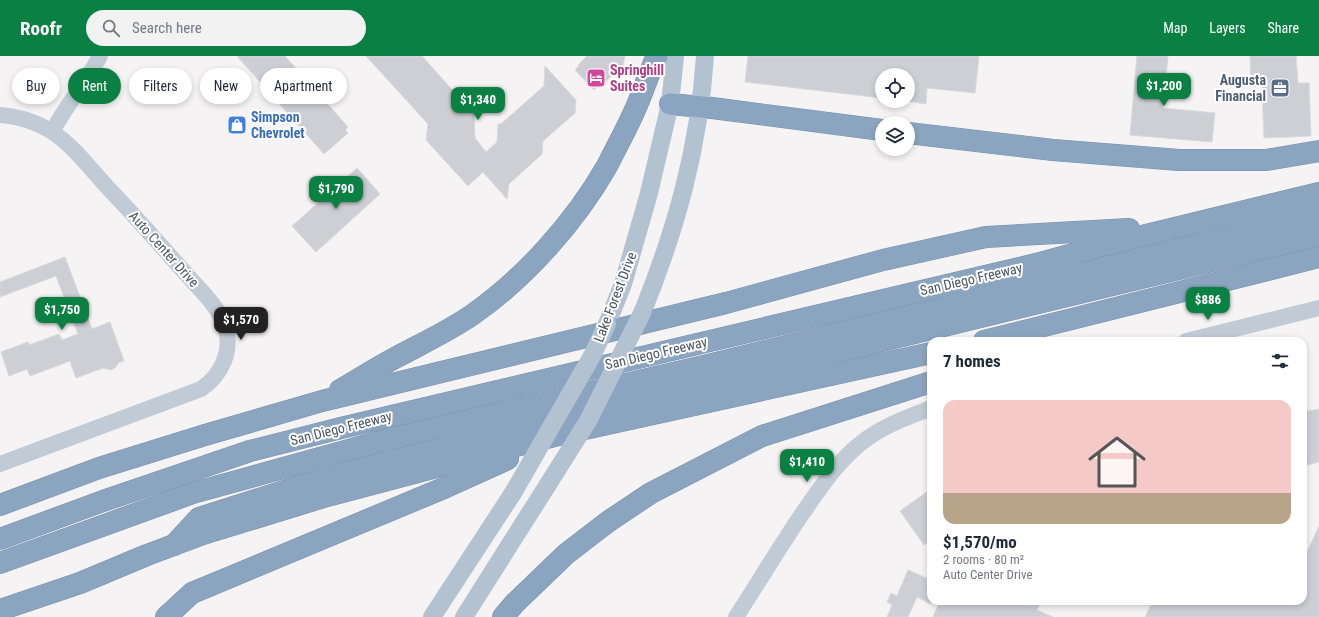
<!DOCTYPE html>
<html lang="en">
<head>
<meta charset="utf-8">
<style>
  :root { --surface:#fff; --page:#f2f2f3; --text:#1f2937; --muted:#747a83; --line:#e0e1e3; --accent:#0b8043 }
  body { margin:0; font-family:"Roboto Condensed",sans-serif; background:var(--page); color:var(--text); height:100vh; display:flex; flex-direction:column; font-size:15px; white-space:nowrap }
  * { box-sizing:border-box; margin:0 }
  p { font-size:13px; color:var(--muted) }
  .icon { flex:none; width:22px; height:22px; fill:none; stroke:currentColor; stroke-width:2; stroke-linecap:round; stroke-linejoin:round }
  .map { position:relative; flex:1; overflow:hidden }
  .panel { position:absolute; left:927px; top:281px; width:380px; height:268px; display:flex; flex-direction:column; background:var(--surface); border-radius:12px; box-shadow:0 2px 6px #0003 }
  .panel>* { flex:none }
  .hud { position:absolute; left:12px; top:12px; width:380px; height:36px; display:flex; gap:8px }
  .tools { position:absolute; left:875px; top:12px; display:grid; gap:8px }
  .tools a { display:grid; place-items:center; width:40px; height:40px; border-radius:50%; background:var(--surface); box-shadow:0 2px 6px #0003; font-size:20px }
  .price { position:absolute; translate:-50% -34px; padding:0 9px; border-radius:8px; background:var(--accent); color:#fff; font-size:13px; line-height:26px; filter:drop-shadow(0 1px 2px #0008) }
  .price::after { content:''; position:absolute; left:50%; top:24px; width:12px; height:9px; margin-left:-6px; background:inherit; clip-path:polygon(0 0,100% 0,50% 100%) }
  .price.active { background:#222; color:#fff }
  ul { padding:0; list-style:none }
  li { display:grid; align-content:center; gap:8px; height:212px; padding:0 16px }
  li+li { border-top:1px solid var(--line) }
  li span { display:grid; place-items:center; height:124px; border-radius:12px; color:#555 }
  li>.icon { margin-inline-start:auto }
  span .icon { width:72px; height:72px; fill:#fffc; stroke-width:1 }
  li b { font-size:17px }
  h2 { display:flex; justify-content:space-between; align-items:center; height:48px; padding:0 16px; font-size:17px }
  .tag { padding:0 14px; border-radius:18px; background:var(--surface); box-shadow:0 2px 6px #0003; font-size:14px; line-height:36px }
  .tag.active { background:var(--accent); color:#fff }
  header { display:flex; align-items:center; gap:24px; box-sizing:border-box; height:56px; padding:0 20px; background:var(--accent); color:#fff }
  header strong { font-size:19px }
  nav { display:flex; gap:22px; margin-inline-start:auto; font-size:14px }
  .search { width:280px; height:36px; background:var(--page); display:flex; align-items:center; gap:10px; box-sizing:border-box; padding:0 14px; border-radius:22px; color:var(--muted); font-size:15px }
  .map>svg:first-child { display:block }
  .building { fill:#cdcfd5; stroke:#d7d9de }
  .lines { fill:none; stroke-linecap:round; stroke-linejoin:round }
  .highway-casing { stroke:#7690ad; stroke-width:22 }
  .secondary { stroke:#c1cbd6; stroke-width:16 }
  .primary { stroke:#b3c2d1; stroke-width:18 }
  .highway { stroke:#8ba5c1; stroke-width:21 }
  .primary-bridge { stroke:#b3c2d1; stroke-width:18 }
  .labels { text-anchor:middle; stroke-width:4; stroke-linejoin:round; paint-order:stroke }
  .hotel-label { font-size:14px; font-weight:bold; fill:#b23c85; stroke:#fff; text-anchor:start }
  .service-label { font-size:14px; font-weight:bold; fill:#4e5e75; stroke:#fff; text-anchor:end }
  .shop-label { font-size:14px; font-weight:bold; fill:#366cbe; stroke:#fff; text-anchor:start }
  .street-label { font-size:14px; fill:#4a5661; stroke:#fff }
</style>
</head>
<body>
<header>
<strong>Roofr</strong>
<div class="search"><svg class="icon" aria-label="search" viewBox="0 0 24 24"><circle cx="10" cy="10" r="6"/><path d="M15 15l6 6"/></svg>Search here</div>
<nav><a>Map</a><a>Layers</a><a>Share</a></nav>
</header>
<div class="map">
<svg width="1319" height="561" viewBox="0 0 1319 561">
  <rect width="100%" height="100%" fill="#f5f3f3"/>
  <!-- building -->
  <g class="building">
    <path d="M237 0H285L348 71 345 74 348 77 324 98Z"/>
    <path d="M366 0H422L474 58 475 82 486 96 497 86 498 68H501L544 30 545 10 576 44 575 57 543 85 542 98 509 128 507 143 483 116 468 130 426 84 428 68Z"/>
    <path d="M587 0H625L622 14 619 13 599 32 598 30 594 34 575 14 579 10 578 9Z"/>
    <path d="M748 0H979L975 37 927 32 926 48 908 45V19H882V42L745 26Z"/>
    <path d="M1137 0H1168L1163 52 1215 57 1212 86 1130 79Z"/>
    <path d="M1250 0H1296L1298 27H1309L1311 80 1264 82 1262 30 1251 31Z"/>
    <path d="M357 112 380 138 316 196 292 170 300 163Z"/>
    <path d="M65 201 92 273 110 266 124 305 118 307 116 311 111 314 103 312 76 322 70 305 30 320 27 313 9 320 1 296 28 286 29 289 59 278 62 284 78 278 56 220 0 241V226Z"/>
    <path d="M1319 353V406L1303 410V356Z"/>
    <path d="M931 433V485L924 489 900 455Z"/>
    <path d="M1319 470V561H1145L1153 545H1303V505Z"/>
    <path d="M908 514 931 524V548L917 541 908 561H887L892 549 887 546 891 537 897 540Z"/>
    <path d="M940 545H1016L1028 550 1030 545H1031L1039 549 1037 554 1053 561H933Z"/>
  </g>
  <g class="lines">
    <!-- highway casing -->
    <g class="highway-casing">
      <g id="highway">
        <path d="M670 48 712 52 882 74"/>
        <path d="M908 77 1053 94 1179 104H1266L1319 95"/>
        <path d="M984 285 1319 201"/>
        <path d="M340 334C359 323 376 312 395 302 421 288 447 276 472 259 525 222 575 166 607 110 616 92 626 74 634 56 643 37 648 18 657 0"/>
        <path d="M0 449 99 412 205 379 322 345 726 247 883 204 986 181 1129 173"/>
        <path d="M0 483 103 445 250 395 341 372 1036 208 1101 190 1319 137"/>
        <path d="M174 489 199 462 325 422 474 384 1319 179"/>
        <path d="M0 507 193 437 388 383 708 309 926 256 1319 158"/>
        <path d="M0 554 80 527 147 499 203 478 327 440 562 378 931 297"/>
        <path d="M166 561 192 537 444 432 508 403"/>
        <path d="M503 561 515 547 566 498 609 465 651 437 762 380 931 326"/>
      </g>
    </g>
    <!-- secondary -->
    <g class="secondary">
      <path d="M0 59C18 60 36 66 51 75 73 89 92 115 109 133 136 161 161 190 187 219 200 234 218 250 225 270 233 294 222 319 201 333L0 408"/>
      <path d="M52 76C66 49 86 27 100 0"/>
      <path d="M1186 285 1319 252"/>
      <path d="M736 561C758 527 779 492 802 458 821 431 838 404 865 384 885 369 908 361 931 352"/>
    </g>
    <!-- primary -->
    <g class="primary">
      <path d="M643 255C677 170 699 91 705 0"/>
      <path d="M607 268 623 228 649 137 670 48 675 0"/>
      <path d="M432 561 513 437"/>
      <path d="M464 561 547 430"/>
    </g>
    <!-- highway -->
    <use href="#highway" class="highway"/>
    <!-- primary-bridge -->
    <g class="primary-bridge">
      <path d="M547 430 588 365 643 255"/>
      <path d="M513 437 592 300 607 268"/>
    </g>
  </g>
  <!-- icons -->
  <defs>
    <g id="hotel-square" transform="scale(1)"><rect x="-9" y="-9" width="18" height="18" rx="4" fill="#d1479c" stroke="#fff"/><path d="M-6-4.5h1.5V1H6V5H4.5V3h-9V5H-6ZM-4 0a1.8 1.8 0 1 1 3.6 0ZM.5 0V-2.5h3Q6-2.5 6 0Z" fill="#fff"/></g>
    <g id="office-square" transform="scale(1)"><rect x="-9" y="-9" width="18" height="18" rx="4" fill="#5c6f8a" stroke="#fff"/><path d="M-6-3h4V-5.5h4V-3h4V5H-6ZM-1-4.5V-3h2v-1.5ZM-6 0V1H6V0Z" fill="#fff"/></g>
    <g id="shop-square" transform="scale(1)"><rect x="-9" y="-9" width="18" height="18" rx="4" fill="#3f7fe0" stroke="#fff"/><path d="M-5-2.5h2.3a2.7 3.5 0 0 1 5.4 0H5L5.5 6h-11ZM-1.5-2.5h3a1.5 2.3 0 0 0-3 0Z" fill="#fff"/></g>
  </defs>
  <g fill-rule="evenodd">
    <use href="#hotel-square" x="596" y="22"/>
    <use href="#office-square" x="1280" y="32"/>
    <use href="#shop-square" x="237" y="69"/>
  </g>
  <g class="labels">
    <!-- hotel labels -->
    <g class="hotel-label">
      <text x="610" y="19">Springhill<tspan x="610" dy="16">Suites</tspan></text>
    </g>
    <!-- service labels -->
    <g class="service-label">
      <text x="1266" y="29">Augusta<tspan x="1266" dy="16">Financial</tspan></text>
    </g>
    <!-- shop labels -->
    <g class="shop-label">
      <text x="251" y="66">Simpson<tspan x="251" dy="16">Chevrolet</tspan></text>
    </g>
    <!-- street labels -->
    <g class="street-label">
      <text transform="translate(164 193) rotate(48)" y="5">Auto Center Drive</text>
      <text transform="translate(971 223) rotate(-13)" y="5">San Diego Freeway</text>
      <text transform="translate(615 241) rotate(-69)" y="5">Lake Forest Drive</text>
      <text transform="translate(656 297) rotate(-13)" y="5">San Diego Freeway</text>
      <text transform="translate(341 372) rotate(-14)" y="5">San Diego Freeway</text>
    </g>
  </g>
</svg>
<div class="tools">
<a><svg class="icon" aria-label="locate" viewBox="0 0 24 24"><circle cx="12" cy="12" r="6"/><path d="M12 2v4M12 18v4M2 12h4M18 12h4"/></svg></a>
<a><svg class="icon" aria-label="layers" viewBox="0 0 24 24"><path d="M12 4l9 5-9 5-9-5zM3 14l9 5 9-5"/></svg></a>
</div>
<b class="price" style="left:1164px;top:51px">$1,200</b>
<b class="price" style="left:478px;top:65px">$1,340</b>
<b class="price" style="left:336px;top:154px">$1,790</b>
<b class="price" style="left:1208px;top:265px">$886</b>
<b class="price" style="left:62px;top:275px">$1,750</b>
<b class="price active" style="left:241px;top:285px">$1,570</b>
<b class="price" style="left:807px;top:427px">$1,410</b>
<div class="hud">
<a class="tag">Buy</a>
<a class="tag active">Rent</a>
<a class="tag">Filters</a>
<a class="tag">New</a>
<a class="tag">Apartment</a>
</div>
<section class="panel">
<h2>7 homes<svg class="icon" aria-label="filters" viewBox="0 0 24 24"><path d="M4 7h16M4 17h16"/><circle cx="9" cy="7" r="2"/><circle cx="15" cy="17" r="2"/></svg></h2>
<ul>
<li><span style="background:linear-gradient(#f6c9c9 75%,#b9a48a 0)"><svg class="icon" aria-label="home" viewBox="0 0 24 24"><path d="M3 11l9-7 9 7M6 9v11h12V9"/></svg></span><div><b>$1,570/mo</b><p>2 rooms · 80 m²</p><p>Auto Center Drive</p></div></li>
</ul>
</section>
</div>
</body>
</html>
